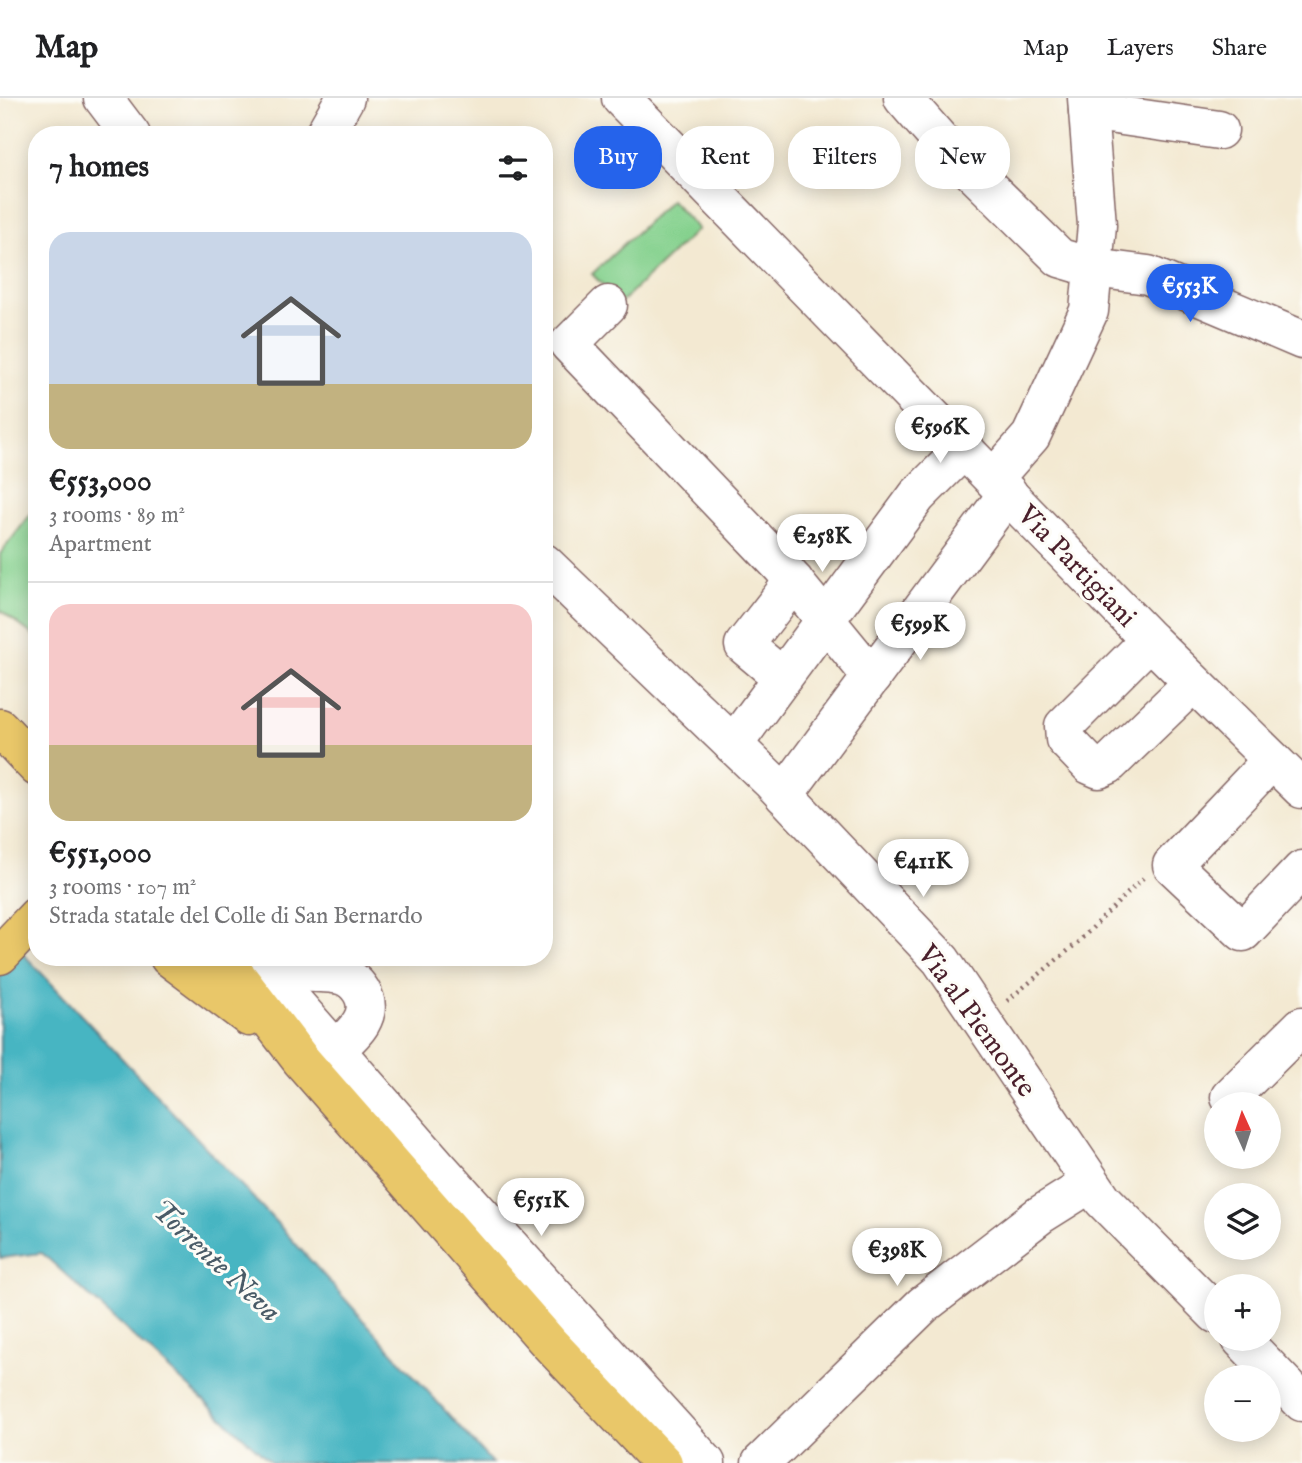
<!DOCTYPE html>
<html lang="en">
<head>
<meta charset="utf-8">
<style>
  :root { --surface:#fff; --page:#f2f2f2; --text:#202124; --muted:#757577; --line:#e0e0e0; --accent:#2563eb }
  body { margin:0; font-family:"IM FELL English",serif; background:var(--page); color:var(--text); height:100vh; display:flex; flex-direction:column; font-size:26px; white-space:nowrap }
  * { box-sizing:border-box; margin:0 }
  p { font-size:23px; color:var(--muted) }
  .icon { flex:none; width:38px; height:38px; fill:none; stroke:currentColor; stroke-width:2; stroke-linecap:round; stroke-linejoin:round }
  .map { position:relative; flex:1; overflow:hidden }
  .drawer { position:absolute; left:28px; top:28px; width:525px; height:840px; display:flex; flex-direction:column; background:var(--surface); border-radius:28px; box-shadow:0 4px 18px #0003 }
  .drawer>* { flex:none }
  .hud { position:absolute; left:574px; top:28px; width:623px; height:63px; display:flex; gap:14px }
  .needle { width:46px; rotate:357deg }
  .buttons { position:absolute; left:1204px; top:994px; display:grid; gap:14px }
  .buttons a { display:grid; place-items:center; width:77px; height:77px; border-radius:50%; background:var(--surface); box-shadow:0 4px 18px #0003; font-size:35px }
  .price { position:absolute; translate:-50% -60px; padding:0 16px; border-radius:24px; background:#fff; color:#222; font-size:23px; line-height:46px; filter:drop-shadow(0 2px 4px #0008) }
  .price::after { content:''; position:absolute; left:50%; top:42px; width:21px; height:16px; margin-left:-10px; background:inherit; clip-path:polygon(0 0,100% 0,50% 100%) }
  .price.on { background:var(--accent); color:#fff }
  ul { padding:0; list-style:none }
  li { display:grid; align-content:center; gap:14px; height:371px; padding:0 21px }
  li+li { border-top:2px solid var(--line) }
  li span { display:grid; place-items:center; height:217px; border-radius:21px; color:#555 }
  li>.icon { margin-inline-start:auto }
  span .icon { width:126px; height:126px; fill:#fffc; stroke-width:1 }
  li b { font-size:30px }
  h2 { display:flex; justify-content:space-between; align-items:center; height:84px; padding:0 21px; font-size:30px }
  .chip { padding:0 24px; border-radius:28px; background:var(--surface); box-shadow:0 4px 18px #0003; font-size:24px; line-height:63px }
  .chip.on { background:var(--accent); color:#fff }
  header { display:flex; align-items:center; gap:42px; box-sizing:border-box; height:98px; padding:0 35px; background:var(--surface); border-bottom:2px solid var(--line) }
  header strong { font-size:33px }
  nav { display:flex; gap:38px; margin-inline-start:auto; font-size:24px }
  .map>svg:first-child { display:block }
  .green { fill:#85d18e; stroke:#68785c; stroke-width:2 }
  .water { fill:#47b5c2; stroke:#486a76; stroke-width:2 }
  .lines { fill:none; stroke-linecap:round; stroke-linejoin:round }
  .minor-casing { stroke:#856665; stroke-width:41 }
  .major-casing { stroke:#856665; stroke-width:41 }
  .path { stroke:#856665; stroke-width:4.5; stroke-dasharray:2 5; stroke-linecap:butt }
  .minor { stroke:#fff; stroke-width:38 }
  .major { stroke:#e9c769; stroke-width:38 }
  .labels { text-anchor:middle; stroke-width:6; stroke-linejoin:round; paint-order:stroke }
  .street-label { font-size:28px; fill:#4a1f2b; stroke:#fdfcf7 }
  .water-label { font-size:30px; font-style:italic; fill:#495b67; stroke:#fdfcf7 }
</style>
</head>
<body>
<header>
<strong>Map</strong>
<nav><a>Map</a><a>Layers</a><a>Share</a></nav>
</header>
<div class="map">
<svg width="1302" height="1365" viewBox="0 0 1302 1365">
  <rect width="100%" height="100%" fill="#fdfcf7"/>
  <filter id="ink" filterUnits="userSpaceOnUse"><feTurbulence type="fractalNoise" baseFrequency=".0143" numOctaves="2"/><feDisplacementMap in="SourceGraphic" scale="14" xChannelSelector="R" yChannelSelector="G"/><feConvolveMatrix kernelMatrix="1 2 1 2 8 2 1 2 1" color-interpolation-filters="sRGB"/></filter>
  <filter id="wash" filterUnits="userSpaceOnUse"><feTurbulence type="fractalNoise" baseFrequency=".00686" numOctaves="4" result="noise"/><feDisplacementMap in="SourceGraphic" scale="28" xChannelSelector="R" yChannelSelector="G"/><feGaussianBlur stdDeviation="1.57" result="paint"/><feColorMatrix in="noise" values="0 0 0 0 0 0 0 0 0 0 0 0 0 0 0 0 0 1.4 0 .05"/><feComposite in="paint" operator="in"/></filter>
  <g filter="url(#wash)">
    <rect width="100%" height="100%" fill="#f3e9d2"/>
    <!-- green -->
    <g class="green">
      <path d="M671 102 698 131 620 205 592 176Z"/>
      <path d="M37 408V540L0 512V456Z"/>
    </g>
    <!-- water -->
    <path class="water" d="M0 831 276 1124 492 1365H272L42 1155 0 1160Z"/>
  </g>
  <g filter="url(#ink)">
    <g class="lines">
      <!-- minor casing -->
      <g class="minor-casing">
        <g id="minor">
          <path d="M103 0 131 37"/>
          <path d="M621 0 1150 542 1302 691"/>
          <path d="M903 0 938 40 1060 160 1094 170 1148 177 1302 242"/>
          <path d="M1088 13 1219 32"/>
          <path d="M324 37 345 0"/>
          <path d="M608 207 569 246 782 469 872 579"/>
          <path d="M994 380 1031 338 1089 213 1097 127 1087 0"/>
          <path d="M544 465 770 682 941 862 1103 1102 1216 1216"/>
          <path d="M1150 542 1064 628 1065 641 1090 667 1099 671 1108 667 1193 585"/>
          <path d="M782 579 744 547 794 483"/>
          <path d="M733 647 917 398 965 350"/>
          <path d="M1272 662 1172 767 1243 834 1302 772"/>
          <path d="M784 697 1008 395"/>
          <path d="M254 859 437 1068 706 1365"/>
          <path d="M288 867C314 880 317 872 340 877 349 879 356 885 361 893 376 918 352 937 335 952"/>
          <path d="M1230 999 1302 928"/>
          <path d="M1241 1241 1302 1304"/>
          <path d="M761 1365 923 1207 1040 1117 1091 1085"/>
        </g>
      </g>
      <!-- major casing -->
      <g class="major-casing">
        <g id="major">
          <path d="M0 630 37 669"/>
          <path d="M0 857 37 818"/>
          <path d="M169 859 249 919"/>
          <path d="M222 859 301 962 549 1245 663 1365"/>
        </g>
      </g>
      <!-- path -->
      <path class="path" d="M1007 903 1076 846 1143 780"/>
      <!-- minor -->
      <use href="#minor" class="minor"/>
      <!-- major -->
      <use href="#major" class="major"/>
    </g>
  </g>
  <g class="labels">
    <!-- street labels -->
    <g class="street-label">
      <text transform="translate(1078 467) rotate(46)" y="10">Via Partigiani</text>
      <text transform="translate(978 922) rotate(54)" y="10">Via al Piemonte</text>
    </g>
    <!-- water labels -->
    <g class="water-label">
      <text transform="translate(217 1162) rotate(43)" y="10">Torrente Neva</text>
    </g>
  </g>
</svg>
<div class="buttons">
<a><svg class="needle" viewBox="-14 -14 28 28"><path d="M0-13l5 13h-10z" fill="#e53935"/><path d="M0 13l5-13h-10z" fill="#757577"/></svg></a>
<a><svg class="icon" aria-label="layers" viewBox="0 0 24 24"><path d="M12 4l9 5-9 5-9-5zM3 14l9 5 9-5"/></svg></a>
<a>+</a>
<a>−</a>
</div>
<b class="price on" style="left:1190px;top:226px">€553K</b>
<b class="price" style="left:940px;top:367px">€596K</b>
<b class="price" style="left:822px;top:476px">€258K</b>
<b class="price" style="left:920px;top:564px">€599K</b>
<b class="price" style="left:923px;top:801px">€411K</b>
<b class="price" style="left:541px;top:1140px">€551K</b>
<b class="price" style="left:897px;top:1190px">€398K</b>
<div class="hud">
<a class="chip on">Buy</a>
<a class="chip">Rent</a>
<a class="chip">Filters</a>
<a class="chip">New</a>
</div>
<section class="drawer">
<h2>7 homes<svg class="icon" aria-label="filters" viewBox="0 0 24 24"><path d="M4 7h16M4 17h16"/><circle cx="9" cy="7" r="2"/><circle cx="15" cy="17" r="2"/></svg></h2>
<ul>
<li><span style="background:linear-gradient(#c9d6e8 70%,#c2b280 0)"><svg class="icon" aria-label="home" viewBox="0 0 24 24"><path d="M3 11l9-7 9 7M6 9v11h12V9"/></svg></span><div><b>€553,000</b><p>3 rooms · 89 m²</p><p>Apartment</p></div></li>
<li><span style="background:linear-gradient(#f6c9c9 65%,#c2b280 0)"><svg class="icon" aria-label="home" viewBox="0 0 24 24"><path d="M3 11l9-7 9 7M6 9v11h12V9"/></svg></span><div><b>€551,000</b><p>3 rooms · 107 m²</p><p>Strada statale del Colle di San Bernardo</p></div></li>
</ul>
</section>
</div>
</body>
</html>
